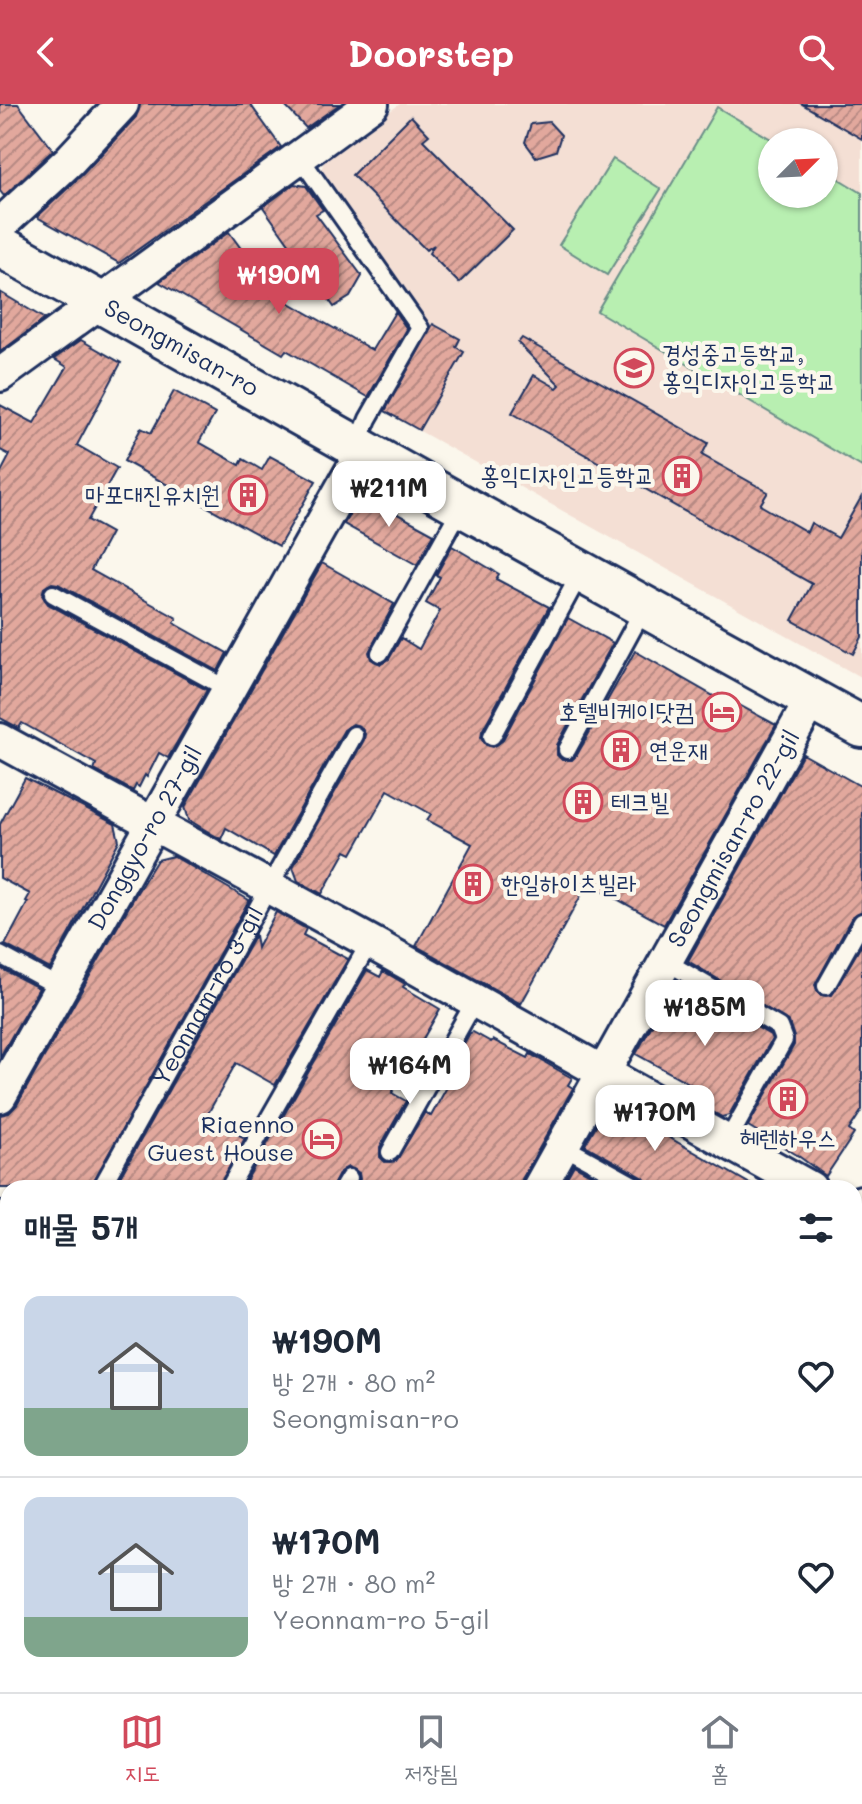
<!DOCTYPE html>
<html lang="ko">
<head>
<meta charset="utf-8">
<style>
  :root { --surface:#fff; --page:#f6f6f7; --text:#1f2937; --muted:#747a83; --line:#e0e1e3; --accent:#d1495b }
  body { margin:0; font-family:Mali,"Poor Story",sans-serif; background:var(--page); color:var(--text); height:100vh; display:flex; flex-direction:column; font-size:30px; white-space:nowrap }
  * { box-sizing:border-box; margin:0 }
  p { font-size:26px; color:var(--muted) }
  .icon { flex:none; width:44px; height:44px; fill:none; stroke:currentColor; stroke-width:2; stroke-linecap:round; stroke-linejoin:round }
  .map { position:relative; flex:1; overflow:hidden }
  .panel { position:absolute; left:0px; top:1076px; width:862px; height:512px; display:flex; flex-direction:column; background:var(--surface); border-radius:24px 24px 0 0; box-shadow:0 2px 6px #0004 }
  .panel>* { flex:none }
  .needle { width:52px; rotate:66deg }
  .buttons { position:absolute; left:758px; top:24px; display:grid; gap:16px }
  .buttons a { display:grid; place-items:center; width:80px; height:80px; border-radius:50%; background:var(--surface); box-shadow:0 2px 6px #0004; font-size:40px }
  .price { position:absolute; translate:-50% -68px; padding:0 18px; border-radius:16px; background:#fff; color:#222; font-size:26px; line-height:52px; filter:drop-shadow(0 2px 4px #0008) }
  .price::after { content:''; position:absolute; left:50%; top:48px; width:24px; height:18px; margin-left:-12px; background:inherit; clip-path:polygon(0 0,100% 0,50% 100%) }
  .price.selected { background:var(--accent); color:#fff }
  ul { padding:0; list-style:none }
  li { display:flex; align-items:center; gap:24px; height:200px; padding:0 24px }
  li+li { border-top:2px solid var(--line) }
  li span { display:grid; place-items:center; flex:none; width:224px; height:160px; border-radius:16px; color:#555 }
  li>.icon { margin-inline-start:auto }
  span .icon { width:96px; height:96px; fill:#fffc; stroke-width:1 }
  li b { font-size:34px }
  h2 { display:flex; justify-content:space-between; align-items:center; height:96px; padding:0 24px; font-size:34px }
  header { display:flex; justify-content:space-between; align-items:center; height:104px; padding:0 24px; background:var(--accent); color:#fff; font-size:36px; font-weight:700 }
  .tab-bar { display:flex; justify-content:space-around; align-items:center; height:112px; border-top:2px solid var(--line); background:var(--surface); font-size:22px; color:var(--muted) }
  .tab-bar a { display:grid; justify-items:center; gap:4px }
  .tab-bar .selected { color:var(--accent) }
  .map>svg:first-child { display:block }
  .built { fill:#f4dfd4; fill-rule:evenodd }
  .green { fill:#b8efb1; stroke:#6a8f88; stroke-width:2 }
  .park { fill:url(#park-tufts); stroke:#6a8f88; stroke-width:2 }
  .lines { fill:none; stroke-linecap:round; stroke-linejoin:round }
  .stream { stroke:#6791bb; stroke-width:8 }
  .building { fill:url(#building-hatch); stroke:#1b2f5e; stroke-width:2 }
  .service-casing { stroke:#1b2f5e; stroke-width:22 }
  .minor-casing { stroke:#1b2f5e; stroke-width:38 }
  .tertiary-casing { stroke:#1b2f5e; stroke-width:46 }
  .service { stroke:#fbf7ec; stroke-width:16 }
  .minor { stroke:#fbf7ec; stroke-width:32 }
  .tertiary { stroke:#fbf7ec; stroke-width:40 }
  .labels { text-anchor:middle; stroke-width:8; stroke-linejoin:round; paint-order:stroke }
  .street-label { font-size:24px; fill:#1b2f5e; stroke:#fbf7ec }
  .poi-label { font-size:24px; fill:#1b2f5e; stroke:#fbf7ec; text-anchor:start }
</style>
</head>
<body>
<header><svg class="icon" aria-label="back" viewBox="0 0 24 24"><path d="M15 5l-7 7 7 7"/></svg>Doorstep<svg class="icon" aria-label="search" viewBox="0 0 24 24"><circle cx="10" cy="10" r="6"/><path d="M15 15l6 6"/></svg></header>
<div class="map">
<svg width="862" height="1588" viewBox="0 0 862 1588">
  <defs>
    <pattern id="park-tufts" width="24" height="20" patternUnits="userSpaceOnUse" patternTransform="scale(2)"><rect width="24" height="20" fill="#b8efb1"/><path d="M3 7l-1-3M5 7V3M7 7l1-3M15 17l-1-3M17 17v-4M19 17l1-3" fill="none" stroke="#9ecd9b"/></pattern>
    <pattern id="building-hatch" width="6" height="6" patternUnits="userSpaceOnUse" patternTransform="scale(2)"><rect width="6" height="6" fill="#e2a89d"/><path d="M-1 1l2-2M0 6l6-6M5 7l2-2" fill="none" stroke="#b68983"/></pattern>
  </defs>
  <rect width="100%" height="100%" fill="#fbf7ec"/>
  <filter id="ink" filterUnits="userSpaceOnUse"><feTurbulence type="fractalNoise" baseFrequency=".0125" numOctaves="2"/><feDisplacementMap in="SourceGraphic" scale="16" xChannelSelector="R" yChannelSelector="G"/><feConvolveMatrix kernelMatrix="1 2 1 2 8 2 1 2 1" color-interpolation-filters="sRGB"/></filter>
  <g filter="url(#ink)">
    <!-- built -->
    <path class="built" d="M400 0H862V574L382 306 429 222 320 70 325 53ZM772 38H824V90H772Z"/>
    <!-- green -->
    <g class="green">
      <path d="M717 3 776 38H772V90H824V66L862 89V363L597 207Z"/>
      <path d="M613 55 661 85 607 171 559 141Z"/>
    </g>
    <!-- park -->
    <g class="park">
      <path d="M862 1368V1556L854 1568V1380Z"/>
      <path d="M722 1580H846L841 1588H717Z"/>
    </g>
    <g class="lines">
      <!-- stream -->
      <g class="stream">
        <path d="M854 1448 862 1428"/>
        <path d="M797 1588 800 1580"/>
      </g>
    </g>
    <!-- building -->
    <g class="building">
      <path d="M0 0H18L53 46 4 92 0 87Z"/>
      <path d="M140 0H250L281 43 119 159 37 113 83 70 136 13Z"/>
      <path d="M283 0H340L306 24Z"/>
      <path d="M802 0H862V35Z"/>
      <path d="M411 12 429 31 423 36 513 126 459 179 429 149 434 141 426 146 352 71Z"/>
      <path d="M549 18 561 31 556 47 536 53 525 38 531 20Z"/>
      <path d="M294 80 306 82 323 106 316 110 362 172 350 193 334 203 263 103Z"/>
      <path d="M229 128 274 190 372 246 395 208 407 225 368 293 286 246 283 250 159 178Z"/>
      <path d="M0 188 45 215 0 248Z"/>
      <path d="M433 220 460 235 456 243 464 248 419 326 385 307Z"/>
      <path d="M522 234 708 339 702 351 768 388 760 401 807 428 811 419 838 434 862 392V533L853 550 792 516 812 480 512 309 534 271 557 284 560 281 518 239Z"/>
      <path d="M81 236 121 259 77 341 117 364 88 416 111 429 91 466 177 514 174 519 227 549 218 567 58 480 52 479 44 484 42 491 48 500 207 586 168 654 159 649 147 673 145 671 139 683 136 681 133 687 94 666 96 660 22 619 19 624 0 614V370L10 351 0 346V301L34 319 67 263 54 255Z"/>
      <path d="M174 287 215 310 199 338 240 361 243 355 262 366 270 352 316 377 279 442 124 357 141 324 151 329Z"/>
      <path d="M361 390 434 430 417 461 344 420Z"/>
      <path d="M452 442 499 470 496 475 549 503 482 627 481 633 486 641 493 643 502 637 568 514 613 539 557 641V651L562 656H572L577 651 635 547 717 594 719 590 776 621 664 821 588 779 521 900 416 842 472 740 427 716 431 710 388 686 352 750 346 747 322 790 298 777 293 763 364 636 365 630 360 622 353 620 344 626 274 752 226 724 221 735 212 730 189 716 185 703 322 459 394 500 369 548 371 555 381 560 389 555 401 534 419 545 440 507 426 499 440 473 436 471Z"/>
      <path d="M803 650 862 683V807L852 813 815 881 820 891H832L862 840V1006L849 1026 854 1030 826 1072 797 1051 748 1022 794 941V933L789 918 688 857Z"/>
      <path d="M25 674 115 720 119 737 50 865 5 841 28 798 26 797 30 790 0 774V720Z"/>
      <path d="M173 752 249 796 90 1084H0V1011L9 1009 17 1001 136 790 157 756Z"/>
      <path d="M276 808 306 825 303 831 348 855 275 981 236 959 206 1013 245 1034 218 1084H114L255 831 257 844Z"/>
      <path d="M0 864 39 884 0 953Z"/>
      <path d="M367 866 380 873 383 867 405 880 403 883 440 905 392 989 406 997 380 1043V1053L385 1058 396 1057 425 1008 431 1012 457 965 451 962 470 929 473 928 491 938 493 936 528 954 530 950 572 974 568 981 573 984 522 1075 520 1084H356L360 1075 359 1069 348 1063 340 1068 332 1084H242Z"/>
      <path d="M677 876 770 931 772 935 729 1011 722 1013 686 993 692 981 636 950Z"/>
      <path d="M615 996 667 1026 665 1031 757 1084H650L644 1074 585 1041 609 998Z"/>
      <path d="M574 1061 616 1084H561Z"/>
    </g>
    <g class="lines">
      <!-- service casing -->
      <g class="service-casing">
        <g id="service">
          <path d="M299 52 420 224 368 315 364 325 363 346"/>
          <path d="M53 490 228 585"/>
          <path d="M380 549 462 402"/>
          <path d="M492 632 581 468"/>
          <path d="M567 646 644 504"/>
          <path d="M0 851 61 884"/>
          <path d="M665 857 779 923 784 936 727 1038"/>
          <path d="M826 882 862 818"/>
          <path d="M563 1042 639 1084"/>
          <path d="M390 1048 475 897"/>
          <path id="s1" d="M101 1084 354 631"/>
          <path d="M229 1084 370 838"/>
          <path d="M343 1084 349 1074"/>
          <path d="M66 1588 70 1580"/>
          <path d="M234 1588 239 1580"/>
          <path d="M405 1588 410 1580"/>
        </g>
      </g>
      <!-- minor casing -->
      <g class="minor-casing">
        <g id="minor">
          <path d="M0 121 69 57 122 0"/>
          <path d="M0 271 372 0"/>
          <path d="M0 636 370 838 810 1084"/>
          <path id="s2" d="M0 992 363 347"/>
          <path id="s3" d="M539 1084 812 595"/>
          <path d="M0 1114 8 1118"/>
          <path d="M0 1468 8 1473"/>
          <path d="M202 1580 217 1588"/>
        </g>
      </g>
      <!-- tertiary casing -->
      <g class="tertiary-casing">
        <g id="tertiary">
          <path id="s4" d="M0 142 462 402 862 623"/>
          <path d="M854 1114 862 1102"/>
          <path d="M543 1588 548 1580"/>
        </g>
      </g>
      <!-- service -->
      <use href="#service" class="service"/>
      <!-- minor -->
      <use href="#minor" class="minor"/>
      <!-- tertiary -->
      <use href="#tertiary" class="tertiary"/>
    </g>
  </g>
  <!-- icons -->
  <defs>
    <g id="school-ring" transform="scale(2)"><circle r="9.5" fill="#fbf7ec" stroke="#d1495b" stroke-width="1.5"/><path d="M0-5L7-2L0 1L-7-2ZM-4 1L0 2.5L4 1V4Q0 6-4 4Z" fill="#d1495b"/></g>
    <g id="building-ring" transform="scale(2)"><circle r="9.5" fill="#fbf7ec" stroke="#d1495b" stroke-width="1.5"/><path d="M-4-6H4V6H1V3H-1V6H-4ZM-2.5-4.3h1.7v1.8h-1.7ZM.8-4.3h1.7v1.8H.8ZM-2.5-1h1.7V.8h-1.7ZM.8-1h1.7V.8H.8Z" fill="#d1495b"/></g>
    <g id="hotel-ring" transform="scale(2)"><circle r="9.5" fill="#fbf7ec" stroke="#d1495b" stroke-width="1.5"/><path d="M-6-4.5h1.5V1H6V5H4.5V3h-9V5H-6ZM-4 0a1.8 1.8 0 1 1 3.6 0ZM.5 0V-2.5h3Q6-2.5 6 0Z" fill="#d1495b"/></g>
  </defs>
  <g fill-rule="evenodd">
    <use href="#school-ring" x="634" y="264"/>
    <use href="#building-ring" x="682" y="372"/>
    <use href="#building-ring" x="248" y="391"/>
    <use href="#hotel-ring" x="722" y="608"/>
    <use href="#building-ring" x="621" y="646"/>
    <use href="#building-ring" x="583" y="698"/>
    <use href="#building-ring" x="473" y="780"/>
    <use href="#building-ring" x="788" y="995"/>
    <use href="#hotel-ring" x="322" y="1035"/>
  </g>
  <g class="labels">
    <!-- street labels -->
    <g class="street-label">
      <text dy="8" stroke="none"><textPath href="#s4" startOffset="208">Seongmisan-ro</textPath></text>
      <text dy="8" stroke="none"><textPath href="#s2" startOffset="296">Donggyo-ro 27-gil</textPath></text>
      <text dy="8" stroke="none"><textPath href="#s3" startOffset="400">Seongmisan-ro 22-gil</textPath></text>
      <text dy="8" stroke="none"><textPath href="#s1" startOffset="220">Yeonnam-ro 3-gil</textPath></text>
    </g>
    <!-- poi labels -->
    <g class="poi-label">
      <text x="662" y="258">경성중고등학교,<tspan x="662" dy="28">홍익디자인고등학교</tspan></text>
      <text x="654" y="380" text-anchor="end">홍익디자인고등학교</text>
      <text x="220" y="399" text-anchor="end">마포대진유치원</text>
      <text x="694" y="616" text-anchor="end">호텔비케이닷컴</text>
      <text x="649" y="654">연운재</text>
      <text x="611" y="706">테크빌</text>
      <text x="501" y="788">한일하이츠빌라</text>
      <text x="294" y="1029" text-anchor="end">Riaenno<tspan x="294" dy="28">Guest House</tspan></text>
      <text x="788" y="1042" text-anchor="middle">헤렌하우스</text>
    </g>
  </g>
</svg>
<div class="buttons">
<a><svg class="needle" viewBox="-14 -14 28 28"><path d="M0-13l5 13h-10z" fill="#e53935"/><path d="M0 13l5-13h-10z" fill="#747a83"/></svg></a>
</div>
<b class="price selected" style="left:279px;top:212px">₩190M</b>
<b class="price" style="left:389px;top:425px">₩211M</b>
<b class="price" style="left:705px;top:944px">₩185M</b>
<b class="price" style="left:410px;top:1002px">₩164M</b>
<b class="price" style="left:655px;top:1049px">₩170M</b>
<section class="panel">
<h2>매물 5개<svg class="icon" aria-label="filters" viewBox="0 0 24 24"><path d="M4 7h16M4 17h16"/><circle cx="9" cy="7" r="2"/><circle cx="15" cy="17" r="2"/></svg></h2>
<ul>
<li><span style="background:linear-gradient(#c9d6e8 70%,#7fa58c 0)"><svg class="icon" aria-label="home" viewBox="0 0 24 24"><path d="M3 11l9-7 9 7M6 9v11h12V9"/></svg></span><div><b>₩190M</b><p>방 2개 · 80 m²</p><p>Seongmisan-ro</p></div><svg class="icon" aria-label="heart" viewBox="0 0 24 24"><path d="M12 20l-8-8c-3-5 5-10 8-4 3-6 11-1 8 4z"/></svg></li>
<li><span style="background:linear-gradient(#c9d6e8 75%,#7fa58c 0)"><svg class="icon" aria-label="home" viewBox="0 0 24 24"><path d="M3 11l9-7 9 7M6 9v11h12V9"/></svg></span><div><b>₩170M</b><p>방 2개 · 80 m²</p><p>Yeonnam-ro 5-gil</p></div><svg class="icon" aria-label="heart" viewBox="0 0 24 24"><path d="M12 20l-8-8c-3-5 5-10 8-4 3-6 11-1 8 4z"/></svg></li>
</ul>
</section>
</div>
<nav class="tab-bar">
<a class="selected"><svg class="icon" aria-label="map" viewBox="0 0 24 24"><path d="M3 6l6-2 6 2 6-2v14l-6 2-6-2-6 2zM9 4v14M15 6v14"/></svg>지도</a>
<a><svg class="icon" aria-label="saved" viewBox="0 0 24 24"><path d="M7 4h10v16l-5-4-5 4z"/></svg>저장됨</a>
<a><svg class="icon" aria-label="home" viewBox="0 0 24 24"><path d="M3 11l9-7 9 7M6 9v11h12V9"/></svg>홈</a>
</nav>
</body>
</html>
